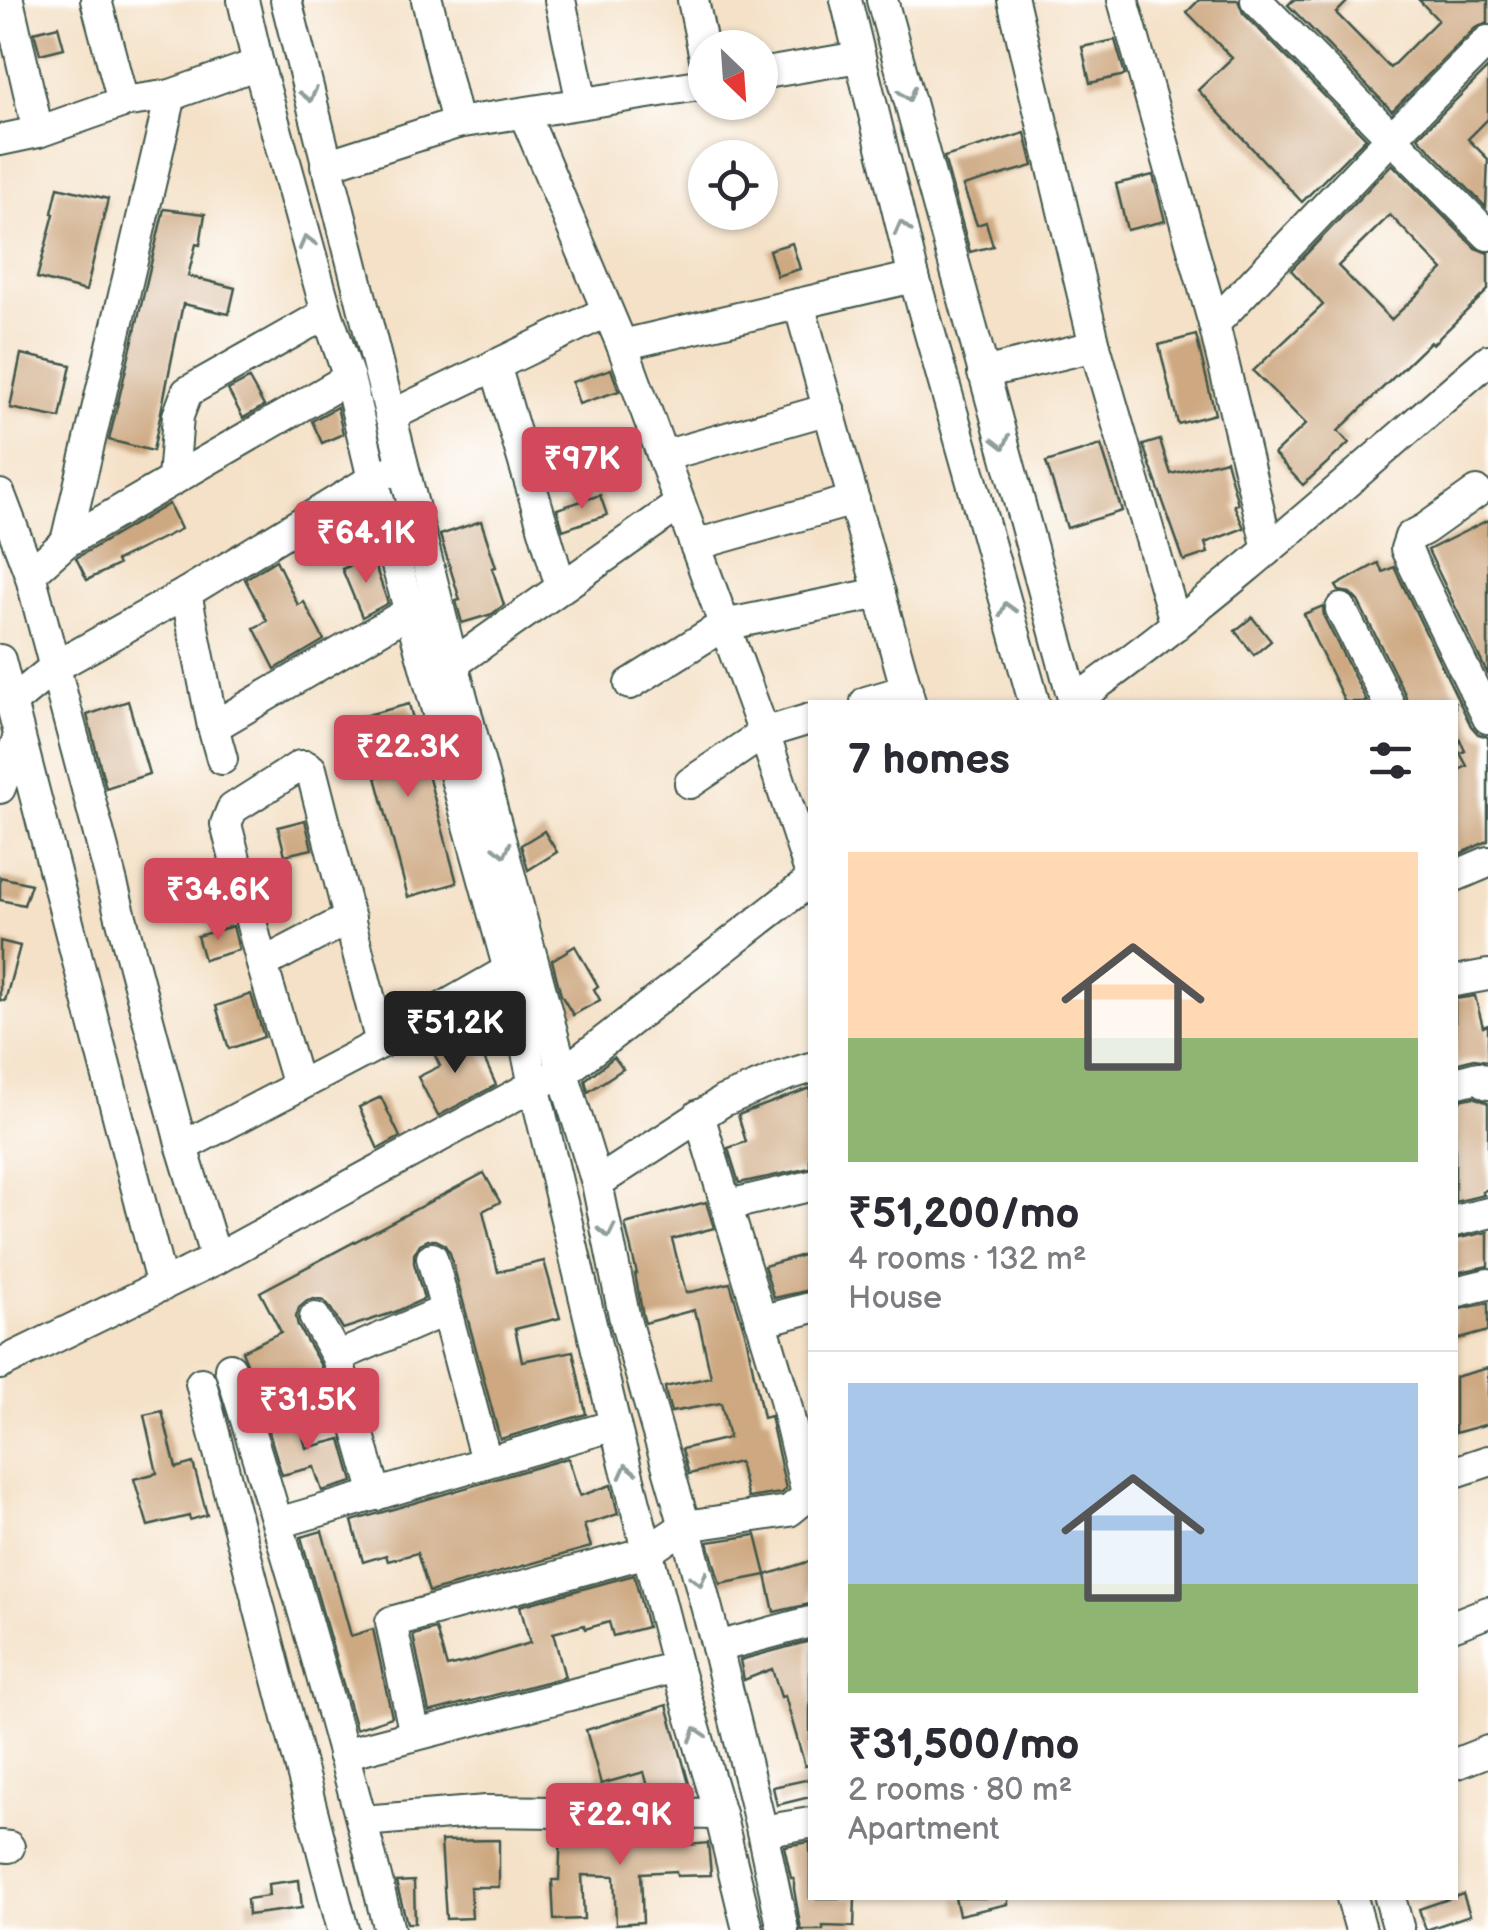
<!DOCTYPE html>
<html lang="en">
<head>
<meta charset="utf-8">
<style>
  :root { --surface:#fff; --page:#f7f7f7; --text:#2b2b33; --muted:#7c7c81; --line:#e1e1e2; --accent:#d1495b }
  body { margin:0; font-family:"Balsamiq Sans",sans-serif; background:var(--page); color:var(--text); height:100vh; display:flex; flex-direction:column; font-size:38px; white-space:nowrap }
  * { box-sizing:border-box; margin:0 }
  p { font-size:32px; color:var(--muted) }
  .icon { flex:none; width:55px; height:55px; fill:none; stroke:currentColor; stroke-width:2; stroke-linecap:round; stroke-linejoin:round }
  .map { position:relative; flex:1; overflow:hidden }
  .sheet { position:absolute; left:808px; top:700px; width:650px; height:1200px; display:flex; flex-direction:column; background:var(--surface); border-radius:0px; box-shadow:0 2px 8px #0004 }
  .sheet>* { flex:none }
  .needle { width:65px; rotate:155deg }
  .controls { position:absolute; left:688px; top:30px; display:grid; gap:20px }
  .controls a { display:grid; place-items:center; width:90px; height:90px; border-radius:50%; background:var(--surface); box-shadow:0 2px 8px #0004; font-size:50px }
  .price { position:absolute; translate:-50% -85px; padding:0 22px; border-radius:10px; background:var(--accent); color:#fff; font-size:32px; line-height:65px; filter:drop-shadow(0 2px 5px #0008) }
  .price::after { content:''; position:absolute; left:50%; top:60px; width:30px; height:22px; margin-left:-15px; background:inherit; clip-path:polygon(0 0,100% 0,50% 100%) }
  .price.selected { background:#222; color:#fff }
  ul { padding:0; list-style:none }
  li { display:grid; align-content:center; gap:20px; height:530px; padding:0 40px }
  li+li { border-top:2px solid var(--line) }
  li span { display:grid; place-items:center; height:310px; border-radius:0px; color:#555 }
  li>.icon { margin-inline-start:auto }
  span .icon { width:180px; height:180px; fill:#fffc; stroke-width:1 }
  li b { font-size:42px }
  h2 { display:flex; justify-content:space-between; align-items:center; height:120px; padding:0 40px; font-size:42px }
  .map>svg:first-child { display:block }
  .building { fill:#cda881; fill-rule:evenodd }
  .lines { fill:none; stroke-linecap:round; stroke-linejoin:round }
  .minor-casing { stroke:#3f564a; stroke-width:34 }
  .minor { stroke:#fff; stroke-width:30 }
  .oneway { stroke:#8f9e9a }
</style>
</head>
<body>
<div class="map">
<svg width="1488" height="1930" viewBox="0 0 1488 1930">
  <rect width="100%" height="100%" fill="#fff"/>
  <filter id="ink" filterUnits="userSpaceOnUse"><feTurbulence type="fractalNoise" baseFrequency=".01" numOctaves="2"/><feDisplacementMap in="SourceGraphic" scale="20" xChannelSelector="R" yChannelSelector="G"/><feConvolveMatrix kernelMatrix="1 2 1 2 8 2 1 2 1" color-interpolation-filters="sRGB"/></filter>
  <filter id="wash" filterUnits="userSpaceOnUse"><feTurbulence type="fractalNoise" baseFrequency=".0048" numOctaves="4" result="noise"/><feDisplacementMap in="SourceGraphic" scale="40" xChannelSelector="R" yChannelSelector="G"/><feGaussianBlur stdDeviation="2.25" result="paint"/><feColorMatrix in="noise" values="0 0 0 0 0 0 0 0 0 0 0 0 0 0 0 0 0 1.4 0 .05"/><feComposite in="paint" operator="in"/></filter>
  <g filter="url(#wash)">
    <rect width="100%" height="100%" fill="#f4e1c7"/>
    <g id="blocks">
      <!-- building -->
      <g class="building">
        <path d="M1199 0H1238L1243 13 1366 138 1302 202 1198 90 1232 58 1187 12Z"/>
        <path d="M1293 0H1349L1336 13 1390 68 1438 20 1419 0H1488V23L1475 28 1392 111 1288 5Z"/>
        <path d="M58 26 64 48 40 54 34 32Z"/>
        <path d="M1115 40 1125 75 1090 83 1082 47Z"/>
        <path d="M1488 68V119L1468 139 1488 159 1486 207 1418 137Z"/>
        <path d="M1025 133 1033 166 963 186 977 225 986 222 993 246 970 252 944 157Z"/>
        <path d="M1392 164 1475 248 1488 253V290L1433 344 1430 342 1338 431 1349 443 1303 485 1274 454 1306 424 1253 371 1323 305 1291 270ZM1390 215 1443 270 1391 320 1338 266Z"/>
        <path d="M1153 175 1165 221 1127 230 1116 184Z"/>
        <path d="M58 187 108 199 86 291 37 278 54 214 52 213Z"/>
        <path d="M164 209 205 214 200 245 196 244 188 276 235 288 229 314 183 304 153 451 109 440Z"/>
        <path d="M792 243 800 269 777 276 769 250Z"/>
        <path d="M1196 335 1215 414 1178 424 1159 345Z"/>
        <path d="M21 354 71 365 60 418 10 408Z"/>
        <path d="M611 369 619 391 579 404 572 382Z"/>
        <path d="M249 379 264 406 243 418 228 390Z"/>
        <path d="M337 407 343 434 322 443 312 421Z"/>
        <path d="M1160 440 1171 474 1226 460 1238 504 1234 505 1244 528 1205 543 1208 553 1184 561 1143 445Z"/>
        <path d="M1101 445 1122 511 1067 528 1046 462Z"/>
        <path d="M600 495 607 515 563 530 557 509Z"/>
        <path d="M169 504 181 529 116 561 118 565 87 580 76 558Z"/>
        <path d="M1488 520V675L1428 550Z"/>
        <path d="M481 521 496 567 492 568 504 605 492 614 462 623 456 601 460 600 440 535Z"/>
        <path d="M372 557 388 603 362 617 342 569Z"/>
        <path d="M276 560 298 605 304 602 324 640 275 669 254 628 267 621 245 579Z"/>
        <path d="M1378 563 1383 572 1394 567 1471 726 1478 734 1488 737V841L1455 856V772L1467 766 1460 753 1465 751 1455 729V702H1407L1405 694 1358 601 1350 593 1339 591 1336 586Z"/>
        <path d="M1323 606 1324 617 1367 702H1345L1315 640 1304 614Z"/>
        <path d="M1252 617 1271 641 1254 655 1235 631Z"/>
        <path d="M128 701 149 774 106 788 87 715Z"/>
        <path d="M409 704 457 883 408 897 360 717Z"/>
        <path d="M305 820 312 849 285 855 278 827Z"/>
        <path d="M544 831 557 852 528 870 521 845Z"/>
        <path d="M0 877 31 884 24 905 0 900Z"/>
        <path d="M233 926 239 950 204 960 197 936Z"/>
        <path d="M0 941 20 946 5 1001 0 1000Z"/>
        <path d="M575 946 598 986 594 989 600 1000 573 1015 561 995 552 960Z"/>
        <path d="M251 994 264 1037 229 1049 216 1006Z"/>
        <path d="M1475 996 1483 1027 1488 1025V1061L1474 1059 1455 1064V999Z"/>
        <path d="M441 1030 454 1056 479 1047 496 1085 438 1116 418 1077 440 1066 427 1038Z"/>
        <path d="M614 1057 623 1069 588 1092 585 1080Z"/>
        <path d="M810 1088V1168L739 1183 728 1148 746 1142 738 1115Z"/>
        <path d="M381 1097 400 1137 378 1149 359 1107Z"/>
        <path d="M1474 1097 1488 1103V1189L1482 1192 1484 1195 1455 1202V1101Z"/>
        <path d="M484 1173 500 1202 483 1211 498 1272 544 1261 560 1318 515 1329 522 1361 573 1351 586 1414 500 1439 450 1253 444 1244 436 1240H428L420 1244 414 1254V1263L424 1299 395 1312 343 1329 331 1309 324 1301 314 1299 307 1301 299 1308 296 1317 298 1326 320 1364 323 1377 319 1378 324 1399 288 1409 277 1370 253 1378 242 1351 281 1332 260 1292Z"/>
        <path d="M706 1202 714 1228 672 1239 686 1293 730 1283 746 1336 763 1418 770 1416 786 1489 781 1493 748 1498 739 1462 689 1474 682 1449 729 1438 721 1403 671 1412 666 1394 665 1387 711 1377 698 1318H696L694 1310 645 1323 643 1316 635 1274H637L625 1224Z"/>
        <path d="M1488 1232V1266L1455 1273V1239Z"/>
        <path d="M810 1253V1290L774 1298 764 1266Z"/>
        <path d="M1488 1303V1331L1455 1340V1310Z"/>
        <path d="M1488 1368V1424L1455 1433V1377Z"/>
        <path d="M162 1411 176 1468 193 1463 207 1515 190 1520 189 1516 148 1526 134 1479 157 1473 144 1415Z"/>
        <path d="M296 1411 306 1448 341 1439 353 1482 322 1491 314 1467 282 1475 265 1419Z"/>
        <path d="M568 1458 580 1496 611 1485 618 1514 584 1525 591 1547 429 1592 417 1553 388 1561 386 1555 363 1562 352 1521Z"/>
        <path d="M322 1531 351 1636 373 1629 392 1717 356 1729 301 1537Z"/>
        <path d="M756 1535 766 1575 720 1584 708 1542Z"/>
        <path d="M810 1561V1604L774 1612 766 1575Z"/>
        <path d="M634 1575 647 1627 613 1636 609 1622 585 1629 584 1625 553 1633 565 1677 429 1712 413 1635 436 1629 447 1667 471 1661 530 1643 520 1606Z"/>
        <path d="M810 1641V1765L805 1766 785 1696 781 1697 772 1669 744 1680 740 1660Z"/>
        <path d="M667 1705 691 1791 679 1795 650 1794 644 1772 601 1784 586 1730Z"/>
        <path d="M810 1779V1797L777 1805 773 1787Z"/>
        <path d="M561 1831 645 1832V1835L673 1834 678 1846 708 1843 711 1875 677 1876 676 1871 641 1873 643 1922 616 1924 614 1876 582 1875 584 1919 554 1920 552 1880H559Z"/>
        <path d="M499 1840V1887H470L472 1918 446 1919 441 1841Z"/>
        <path d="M810 1842V1898H855L854 1927 823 1926V1930H801L794 1889V1878H791L784 1846Z"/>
        <path d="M299 1880 302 1908 248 1915 247 1899 269 1896 268 1884Z"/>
        <path d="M414 1881 415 1923H407L396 1882Z"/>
        <path d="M1463 1894 1470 1915 1426 1930 1419 1909Z"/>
        <path d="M955 1898H1008V1904L959 1915Z"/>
      </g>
    </g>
  </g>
  <g filter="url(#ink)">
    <use href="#blocks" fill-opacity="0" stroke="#3f564a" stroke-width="2.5"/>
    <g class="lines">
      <!-- minor casing -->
      <g class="minor-casing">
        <g id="minor">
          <path d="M8 0 38 132"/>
          <path d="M96 0 123 102"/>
          <path d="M243 0 258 64 327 313 349 378 373 479 509 970 534 1085 615 1425 677 1667 720 1814 748 1930"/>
          <path d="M286 0 453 664 563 1073 597 1183 625 1320 685 1526 717 1647 762 1831 783 1930"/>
          <path d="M427 0 457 123"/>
          <path d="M560 0 582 103"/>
          <path d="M693 0 705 58"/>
          <path d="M846 0 914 277 1034 702"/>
          <path d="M882 0 1074 702"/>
          <path d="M1013 0 1095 346 1176 625"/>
          <path d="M1123 0 1214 324 1268 549"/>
          <path d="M1256 0 1488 235"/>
          <path d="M760 74 859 57"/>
          <path d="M524 113 622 345 764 733 810 872"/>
          <path d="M0 140 38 132 123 102 171 95 258 64"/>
          <path d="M326 165 457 123 705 84"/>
          <path d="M799 304 910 702"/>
          <path d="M1214 324 1391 138 1488 41"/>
          <path d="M622 345 914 277"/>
          <path d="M495 365 561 587"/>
          <path d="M983 373 1095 346"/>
          <path d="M390 416 606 312"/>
          <path d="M663 456 829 409"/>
          <path d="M173 479 178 416 187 392 327 313"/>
          <path d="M1477 492 1425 529 1410 537 1406 549 1488 718"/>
          <path d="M0 495 30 574 182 1147 216 1259"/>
          <path d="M66 542 171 95"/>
          <path d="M695 545 854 500"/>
          <path d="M30 574 66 542 349 378"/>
          <path d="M186 593 213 727 222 759"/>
          <path d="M1341 609 1388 702"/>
          <path d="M0 660 162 1286"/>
          <path d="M453 664 680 504"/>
          <path d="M630 684 724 625 880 593"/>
          <path d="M866 702 907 690"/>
          <path d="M1073 702C1219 598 1352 477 1488 360"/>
          <path d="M10 704 55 667 186 593 373 479 391 471"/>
          <path d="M213 727 409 612"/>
          <path d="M690 783 764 733 810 719"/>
          <path d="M0 788 19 736"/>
          <path d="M1455 876 1488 862"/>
          <path d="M262 964 350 918"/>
          <path d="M1455 981 1488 975"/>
          <path d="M1455 1083 1478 1077 1488 1084"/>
          <path d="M298 1086 262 964 226 824 232 809 300 766H306L311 769 381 1043"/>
          <path d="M182 1147 381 1043 509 970"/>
          <path d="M597 1183 723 1101 784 1076 810 1068"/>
          <path d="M728 1205 810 1186"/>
          <path d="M1455 1221 1488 1213"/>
          <path d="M432 1258 486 1461"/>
          <path d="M1455 1292 1488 1284"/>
          <path d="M315 1318 337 1357 376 1495"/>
          <path d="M761 1321 810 1308"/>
          <path d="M337 1357 446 1310"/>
          <path d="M0 1364 216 1259 534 1085 563 1073 810 881"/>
          <path d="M230 1368C288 1554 343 1741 389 1930"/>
          <path d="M201 1383 343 1930"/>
          <path d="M1455 1472 1488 1461"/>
          <path d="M278 1523 615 1425"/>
          <path d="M1455 1625 1488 1612"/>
          <path d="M717 1647 810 1622"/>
          <path d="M415 1735 391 1622 647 1552 685 1526 789 1511 804 1499 806 1490 784 1396 699 1115"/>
          <path d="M343 1754 677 1667"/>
          <path d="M1455 1764 1488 1751"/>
          <path d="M362 1821 486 1811 720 1814"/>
          <path d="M762 1831 810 1823"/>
          <path d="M0 1846 9 1847"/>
          <path d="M1352 1898 1361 1930"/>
          <path d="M1390 1898 1399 1930"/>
        </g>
      </g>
      <!-- minor -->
      <use href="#minor" class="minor"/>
    </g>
    <!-- one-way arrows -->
    <defs><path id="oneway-chevron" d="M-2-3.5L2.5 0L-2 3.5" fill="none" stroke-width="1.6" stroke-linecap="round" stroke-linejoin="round" transform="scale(2.5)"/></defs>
    <g class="oneway">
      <use href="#oneway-chevron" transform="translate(908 94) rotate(75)"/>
      <use href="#oneway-chevron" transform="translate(309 95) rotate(76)"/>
      <use href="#oneway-chevron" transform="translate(902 228) rotate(-104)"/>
      <use href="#oneway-chevron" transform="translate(307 242) rotate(-105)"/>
      <use href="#oneway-chevron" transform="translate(1002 442) rotate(75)"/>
      <use href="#oneway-chevron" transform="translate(1007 609) rotate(-106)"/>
      <use href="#oneway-chevron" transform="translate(503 850) rotate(75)"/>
      <use href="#oneway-chevron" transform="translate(607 1231) rotate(78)"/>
      <use href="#oneway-chevron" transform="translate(627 1471) rotate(-104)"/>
      <use href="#oneway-chevron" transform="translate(699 1579) rotate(75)"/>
      <use href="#oneway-chevron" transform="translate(697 1734) rotate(-107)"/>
    </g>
  </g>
</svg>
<div class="controls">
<a><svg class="needle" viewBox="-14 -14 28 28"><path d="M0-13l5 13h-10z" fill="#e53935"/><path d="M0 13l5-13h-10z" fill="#7c7c81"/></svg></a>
<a><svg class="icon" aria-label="locate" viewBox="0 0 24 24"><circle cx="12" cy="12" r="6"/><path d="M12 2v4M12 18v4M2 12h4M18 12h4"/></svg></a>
</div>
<b class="price" style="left:582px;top:512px">₹97K</b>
<b class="price" style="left:366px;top:586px">₹64.1K</b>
<b class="price" style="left:408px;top:800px">₹22.3K</b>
<b class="price" style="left:218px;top:943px">₹34.6K</b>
<b class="price selected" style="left:455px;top:1076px">₹51.2K</b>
<b class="price" style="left:308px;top:1453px">₹31.5K</b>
<b class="price" style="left:620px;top:1868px">₹22.9K</b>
<section class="sheet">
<h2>7 homes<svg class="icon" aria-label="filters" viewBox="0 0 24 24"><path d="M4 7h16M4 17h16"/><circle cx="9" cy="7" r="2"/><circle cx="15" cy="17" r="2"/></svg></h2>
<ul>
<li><span style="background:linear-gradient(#ffd9b3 60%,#8fb573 0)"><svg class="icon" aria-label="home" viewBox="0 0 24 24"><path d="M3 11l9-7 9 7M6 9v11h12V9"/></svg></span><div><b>₹51,200/mo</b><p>4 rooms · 132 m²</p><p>House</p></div></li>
<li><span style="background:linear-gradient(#a9c7e8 65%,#8fb573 0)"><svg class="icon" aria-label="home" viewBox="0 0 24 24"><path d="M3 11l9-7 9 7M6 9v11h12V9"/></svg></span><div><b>₹31,500/mo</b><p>2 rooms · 80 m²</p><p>Apartment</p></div></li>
</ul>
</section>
</div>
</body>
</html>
